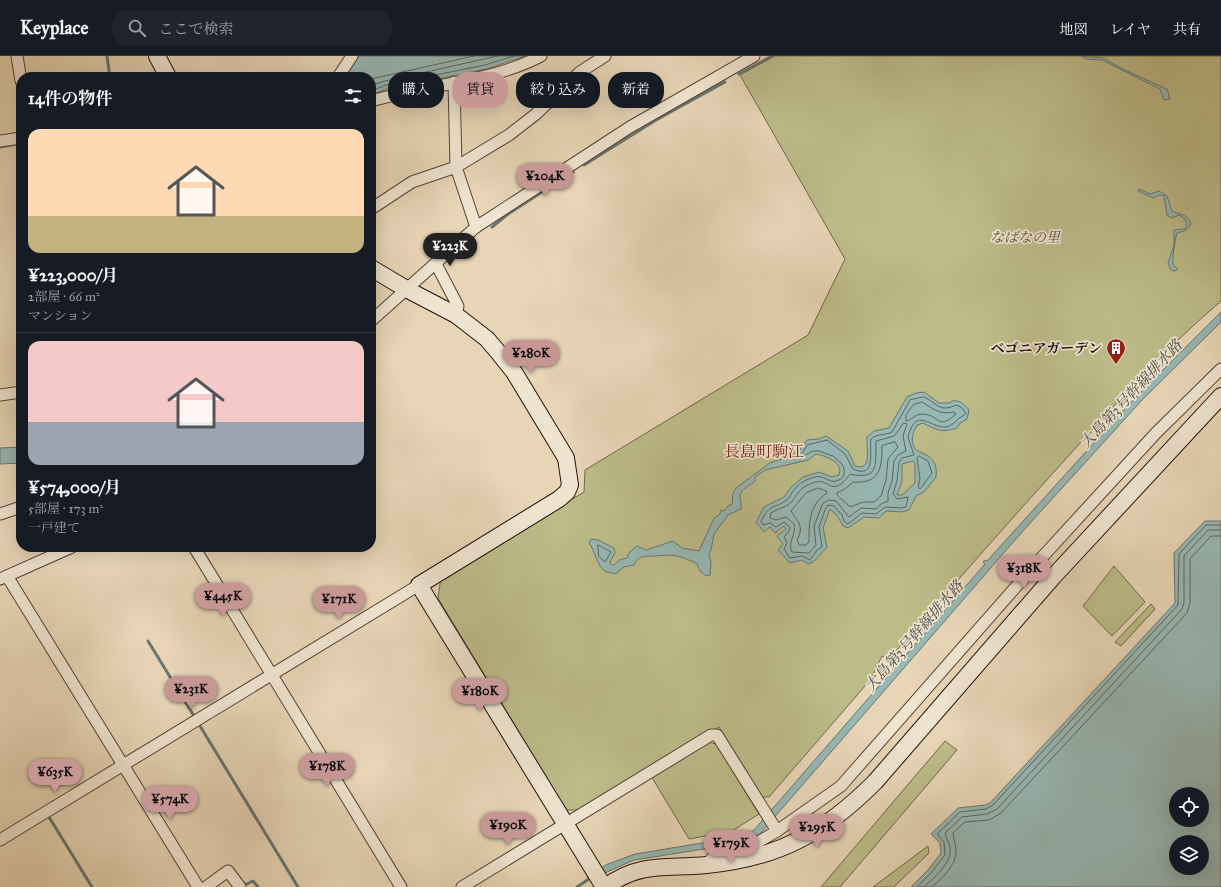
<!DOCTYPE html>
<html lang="ja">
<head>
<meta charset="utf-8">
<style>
  :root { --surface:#171b24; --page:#20242c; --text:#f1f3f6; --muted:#9ea1a6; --line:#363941; --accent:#c59692 }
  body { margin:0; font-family:"IM FELL Great Primer","Noto Serif JP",serif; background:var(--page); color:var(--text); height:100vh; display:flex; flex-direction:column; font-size:15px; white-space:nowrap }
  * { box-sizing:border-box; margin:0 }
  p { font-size:13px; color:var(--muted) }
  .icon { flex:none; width:22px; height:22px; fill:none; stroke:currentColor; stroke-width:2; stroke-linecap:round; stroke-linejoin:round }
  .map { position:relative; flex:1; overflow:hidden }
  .panel { position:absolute; left:16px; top:16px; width:360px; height:480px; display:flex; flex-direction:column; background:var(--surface); border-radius:16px; box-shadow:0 4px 16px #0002 }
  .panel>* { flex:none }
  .top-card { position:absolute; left:388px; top:16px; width:380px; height:36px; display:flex; gap:8px }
  .fabs { position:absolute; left:1169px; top:731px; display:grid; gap:8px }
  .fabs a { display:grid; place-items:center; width:40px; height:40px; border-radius:50%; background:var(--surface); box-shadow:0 4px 16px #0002; font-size:20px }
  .price { position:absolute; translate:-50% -34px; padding:0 9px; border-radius:14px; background:var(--accent); color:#111; font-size:13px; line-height:26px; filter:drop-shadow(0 1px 2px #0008) }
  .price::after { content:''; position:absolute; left:50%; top:24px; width:12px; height:9px; margin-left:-6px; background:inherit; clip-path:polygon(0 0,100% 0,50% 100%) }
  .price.current { background:#222; color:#fff }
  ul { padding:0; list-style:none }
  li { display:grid; align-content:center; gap:8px; height:212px; padding:0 12px }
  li+li { border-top:1px solid var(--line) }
  li span { display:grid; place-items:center; height:124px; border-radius:12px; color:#555 }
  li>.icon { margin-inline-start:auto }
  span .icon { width:72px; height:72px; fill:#fffc; stroke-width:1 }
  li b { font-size:17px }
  h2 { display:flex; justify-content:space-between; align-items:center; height:48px; padding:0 12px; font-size:17px }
  .pill { padding:0 14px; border-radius:16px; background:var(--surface); box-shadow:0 4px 16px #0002; font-size:14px; line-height:36px }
  .pill.current { background:var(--accent); color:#111 }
  header { display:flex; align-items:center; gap:24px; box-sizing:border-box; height:56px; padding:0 20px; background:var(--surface); border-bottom:1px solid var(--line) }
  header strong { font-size:19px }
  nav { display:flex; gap:22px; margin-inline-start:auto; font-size:14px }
  .search { width:280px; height:36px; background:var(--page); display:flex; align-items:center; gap:10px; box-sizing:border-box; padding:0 14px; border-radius:16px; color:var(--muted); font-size:15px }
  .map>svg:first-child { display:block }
  .green { fill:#bcbc89; stroke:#6f664a }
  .water { fill:#97b8b4; stroke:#687570; fill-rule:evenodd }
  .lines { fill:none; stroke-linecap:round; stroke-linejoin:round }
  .shore { stroke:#5c6460; stroke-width:1 }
  .stream { stroke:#687570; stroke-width:3 }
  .street-casing { stroke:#534236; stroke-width:13 }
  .secondary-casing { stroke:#22110b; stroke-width:18 }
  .street { stroke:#efe4d0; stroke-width:11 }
  .secondary { stroke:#efe4d0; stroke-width:16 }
  .labels { text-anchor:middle; stroke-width:3.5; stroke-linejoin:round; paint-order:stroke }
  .park-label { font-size:14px; font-style:italic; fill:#584d37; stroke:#efe4d0 }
  .poi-label { font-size:14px; font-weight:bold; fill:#22110b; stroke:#efe4d0; text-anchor:end }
  .water-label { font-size:15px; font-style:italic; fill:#4b4b46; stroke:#efe4d0 }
  .quarter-label { font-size:16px; fill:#7a1f14; stroke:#efe4d0 }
</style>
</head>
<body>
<header>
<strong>Keyplace</strong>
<div class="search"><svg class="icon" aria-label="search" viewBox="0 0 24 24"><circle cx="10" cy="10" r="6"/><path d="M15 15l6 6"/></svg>ここで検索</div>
<nav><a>地図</a><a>レイヤ</a><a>共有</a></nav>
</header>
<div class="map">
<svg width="1221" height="831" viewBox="0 0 1221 831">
  <rect width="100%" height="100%" fill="#e7d5b6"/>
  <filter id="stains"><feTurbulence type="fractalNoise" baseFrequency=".005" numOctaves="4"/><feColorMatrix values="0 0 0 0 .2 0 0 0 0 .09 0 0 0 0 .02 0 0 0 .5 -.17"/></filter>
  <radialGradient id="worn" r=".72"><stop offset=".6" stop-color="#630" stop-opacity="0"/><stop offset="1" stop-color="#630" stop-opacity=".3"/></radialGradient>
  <!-- green -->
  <g class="green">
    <path d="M775 0H1221V245C1167 291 1120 343 1072 396 1010 464 950 533 890 602L882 600 871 623 769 741H762L719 671 582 754H566L438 542 441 521 584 436 585 414 808 279 845 203 740 19Z"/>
    <path d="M1114 510 1145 546 1112 580 1083 550Z"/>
    <path d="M1151 548 1155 553 1121 590 1115 586Z"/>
    <path d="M945 685 957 694 840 831H821Z"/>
    <path d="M708 686 716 688 759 758 732 775 689 783 651 720Z"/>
    <path d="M928 790 929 797 894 831H873Z"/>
  </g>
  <!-- water -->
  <g class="water">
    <path d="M359 0H525L487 13 387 33 371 39V21H345Z"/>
    <path d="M1081 0 1103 2 1123 13 1164 32 1167 33 1170 43 1164 44 1160 33 1102 4 1087 3Z"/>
    <path d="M1139 133 1150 138 1159 135 1167 140 1172 155C1180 159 1186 157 1191 167 1188 175 1184 175 1177 177 1175 183 1172 203 1173 209L1178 213 1175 215 1171 214 1168 207 1174 189V174L1185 173 1187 169 1185 163 1179 159 1172 162 1167 159 1164 140 1159 139 1153 142 1138 135Z"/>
    <path d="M1221 256V266L1143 343 1022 476 759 779 743 787 634 804 589 824 587 820 608 808 635 798 739 781 754 774 985 508 983 506 985 504 987 505 1131 346Z"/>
    <path d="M924 336 939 347H950L952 345C960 344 964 348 969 354L967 363 959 368 957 372C942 377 936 374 923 367L917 369C912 379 910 385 916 394 929 400 938 403 936 421L925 435 916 440 909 454 902 456 886 455 879 462 864 461 848 472 843 470 838 461 830 453 823 472 827 491C823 496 814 507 808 508L802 504 790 507 778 494 783 488 777 480 786 473 784 470 775 477 770 471 764 476 756 466 764 451 784 441 791 431 803 421 819 416 832 421 839 419 840 414C838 404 825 400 816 398L808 404 765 414 755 421V425C751 429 740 433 740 440 740 445 742 448 741 453L728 459 714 478 711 494 709 498 711 506 710 519 706 520 700 515 697 508C680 499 673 498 655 500 645 501 639 498 634 509L624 511 615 518C612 516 608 517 605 515 597 511 595 494 589 487L591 483 598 484 614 492 615 497 610 506 611 509H614L619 504 627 502 629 497 637 490 646 494 673 485 682 492 699 495 714 462 720 458 721 454 724 455 728 450 732 448 733 437 736 432 770 407 797 397 807 384 819 383 826 380 848 395 855 410C873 416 866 391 867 381L874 375 889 372 907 341 916 337ZM913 405 915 407V427L902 439H897L902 425V408Z"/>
    <path d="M21 391V407L0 408V392Z"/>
    <path d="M1205 465H1221V831H911L928 814 941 797 940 787 931 778 958 752 985 749 990 747 1175 547 1174 497ZM1176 738H1202V764H1176ZM1176 786H1202V812H1176Z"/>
  </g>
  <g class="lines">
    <!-- shore -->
    <g class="shore">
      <path d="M371 23 474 0"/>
      <path d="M371 29 385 25 498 0"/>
      <path d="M371 35 386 29 485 9 514 0"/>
      <path d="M924 341C937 347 939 357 956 349L961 351 966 357C963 361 959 361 956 365 937 386 918 342 908 381L914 399 902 402 899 406 897 425 893 438 897 443 908 441 906 451 902 452 885 451 876 458 862 457 848 468 844 465 842 459 834 450 828 449 825 454 819 471 822 491 817 494 810 504 802 500 790 502 784 493 787 487 784 481 789 475 790 471 784 466 776 471 770 467 763 469 761 465C771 446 773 454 787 444 790 442 791 437 794 434 799 427 807 423 815 421 823 418 830 429 839 424 846 421 845 413 842 408L833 400 819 395H813L803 400 802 398 807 389 827 384 845 398 853 413C877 424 869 394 871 383 878 377 884 380 892 376L910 344Z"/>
      <path d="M922 346C934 353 939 359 954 356L956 358C937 375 940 359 923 358 915 358 912 364 906 365V359L913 349Z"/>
      <path d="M904 367 907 368 903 380 906 395 898 399 894 405 892 425 888 437V445L881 448 876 453 861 452 849 461 836 445 829 444 823 447 814 470 816 489 809 497 792 496C787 486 797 478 794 468L786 461 776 464 770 462 771 457C776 453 783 452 788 449 793 446 794 442 798 437 802 431 809 428 816 426 829 422 832 443 850 418 881 425 875 406 876 385L894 380Z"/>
      <path d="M895 386 898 391 888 403 886 424 881 440 874 446H863L850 451 837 439V437L845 433 853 426C880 428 882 412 882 390Z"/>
      <path d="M919 400 928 405 932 417 920 433 918 431 920 423 917 402Z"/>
      <path d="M818 432 826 435 827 437C809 449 809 466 809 486L806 489H799L797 484C805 470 797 465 791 455L806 437Z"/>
      <path d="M598 489 611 496 605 506 599 501Z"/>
      <path d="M917 831 931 817 945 799 944 786 938 779V777L960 756 986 753 993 749 1178 549 1179 498 1206 469H1221"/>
      <path d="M924 831C934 821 952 808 950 792 950 786 945 781 945 777L962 761 987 758 997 753 1182 553 1184 547V500L1208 474H1221"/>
      <path d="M932 831C943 821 957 809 956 793 956 788 953 782 953 777L965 766 989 764 1001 757 1187 557 1190 547V503L1211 480H1221"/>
    </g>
    <!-- stream -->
    <g class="stream">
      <path d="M107 0 110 21"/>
      <path d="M739 18 772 0"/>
      <path d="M0 91 21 87"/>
      <path d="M584 109 656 64 725 26"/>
      <path d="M492 171 508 158 573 116"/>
      <path d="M148 585 194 660"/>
      <path d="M200 670 298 831"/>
      <path d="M49 761 92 831"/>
      <path d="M243 826 245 829 253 825 258 831"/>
      <path d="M577 831 592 821"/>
    </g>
    <!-- street casing -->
    <g class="street-casing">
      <g id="street">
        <path d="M17 0 21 25"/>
        <path d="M338 21 352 0"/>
        <path d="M454 26 456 111 476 171"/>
        <path d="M371 45C425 29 492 26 541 0"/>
        <path d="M0 85 21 82"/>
        <path d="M371 153 412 126 456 111 509 79 536 58 580 16 605 0"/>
        <path d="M436 208 458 250 456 259"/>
        <path d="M371 265 476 171 630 71 754 0"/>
        <path d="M0 339 21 336"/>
        <path d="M0 458 21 451"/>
        <path d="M194 491 401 831"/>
        <path d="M7 520 198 831"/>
        <path d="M0 523 72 491"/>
        <path d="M0 784 419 529"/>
        <path d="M706 809 715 799 748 792 777 775 841 730 1035 509 1156 377 1221 313"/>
        <path d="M206 831 228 815 240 831"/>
        <path d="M462 831 711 679H717L777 775"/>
      </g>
    </g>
    <!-- secondary casing -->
    <g class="secondary-casing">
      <g id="secondary">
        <path d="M157 0 168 21"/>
        <path d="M371 212 408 234 456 259 487 283 498 296 514 316 566 402 570 429 567 436 559 443 419 529 604 831"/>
        <path d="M605 831C642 805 665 813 707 809 779 802 824 777 875 726L1053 521 1221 340"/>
      </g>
    </g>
    <!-- street -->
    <use href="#street" class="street"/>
    <!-- secondary -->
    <use href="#secondary" class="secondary"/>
  </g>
  <!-- icons -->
  <defs>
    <g id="building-pin" transform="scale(1)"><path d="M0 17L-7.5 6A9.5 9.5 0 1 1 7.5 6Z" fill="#8f2418" stroke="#efe4d0"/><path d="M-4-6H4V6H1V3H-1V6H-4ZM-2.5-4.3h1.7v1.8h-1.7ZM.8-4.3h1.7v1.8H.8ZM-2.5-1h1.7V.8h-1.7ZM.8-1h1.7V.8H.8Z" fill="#fff"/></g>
  </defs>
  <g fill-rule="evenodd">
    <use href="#building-pin" x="1116" y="292"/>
  </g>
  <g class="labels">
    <!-- park labels -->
    <g class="park-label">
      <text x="1025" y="186">なばなの里</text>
    </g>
    <!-- poi labels -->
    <g class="poi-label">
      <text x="1102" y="297">ベゴニアガーデン</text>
    </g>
    <!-- water labels -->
    <g class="water-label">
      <text transform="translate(1131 338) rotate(-47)" y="5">大島第3号幹線排水路</text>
      <text transform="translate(914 580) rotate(-49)" y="5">大島第3号幹線排水路</text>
    </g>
    <!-- quarter labels -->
    <g class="quarter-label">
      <text x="764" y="401">長島町駒江</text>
    </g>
  </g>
  <rect width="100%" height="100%" filter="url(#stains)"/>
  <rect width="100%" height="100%" fill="url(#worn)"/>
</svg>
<div class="fabs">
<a><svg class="icon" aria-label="locate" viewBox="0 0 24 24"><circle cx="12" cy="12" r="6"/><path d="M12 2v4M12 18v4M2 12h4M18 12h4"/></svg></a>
<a><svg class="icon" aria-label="layers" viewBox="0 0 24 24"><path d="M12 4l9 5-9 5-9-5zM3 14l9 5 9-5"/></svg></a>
</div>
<b class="price" style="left:545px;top:141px">¥204K</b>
<b class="price current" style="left:450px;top:211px">¥223K</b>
<b class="price" style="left:531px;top:318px">¥280K</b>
<b class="price" style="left:1024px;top:533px">¥318K</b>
<b class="price" style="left:223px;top:561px">¥445K</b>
<b class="price" style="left:339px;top:564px">¥171K</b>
<b class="price" style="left:191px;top:654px">¥231K</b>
<b class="price" style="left:480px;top:656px">¥180K</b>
<b class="price" style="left:327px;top:731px">¥178K</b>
<b class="price" style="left:55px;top:737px">¥635K</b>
<b class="price" style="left:170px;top:764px">¥574K</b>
<b class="price" style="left:508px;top:790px">¥190K</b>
<b class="price" style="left:817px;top:792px">¥295K</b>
<b class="price" style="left:731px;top:808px">¥179K</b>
<div class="top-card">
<a class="pill">購入</a>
<a class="pill current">賃貸</a>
<a class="pill">絞り込み</a>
<a class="pill">新着</a>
</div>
<section class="panel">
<h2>14件の物件<svg class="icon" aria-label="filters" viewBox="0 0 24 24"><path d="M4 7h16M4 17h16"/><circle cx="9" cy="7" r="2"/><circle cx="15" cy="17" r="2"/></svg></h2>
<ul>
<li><span style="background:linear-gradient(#ffd9b3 70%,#c2b280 0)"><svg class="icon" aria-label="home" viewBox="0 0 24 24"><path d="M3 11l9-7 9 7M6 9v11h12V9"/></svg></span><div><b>¥223,000/月</b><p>2部屋 · 66 m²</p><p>マンション</p></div></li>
<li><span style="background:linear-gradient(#f6c9c9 65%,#9aa5b1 0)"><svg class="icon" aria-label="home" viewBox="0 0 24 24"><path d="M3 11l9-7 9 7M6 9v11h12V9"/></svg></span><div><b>¥574,000/月</b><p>5部屋 · 173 m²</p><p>一戸建て</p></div></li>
</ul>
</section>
</div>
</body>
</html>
